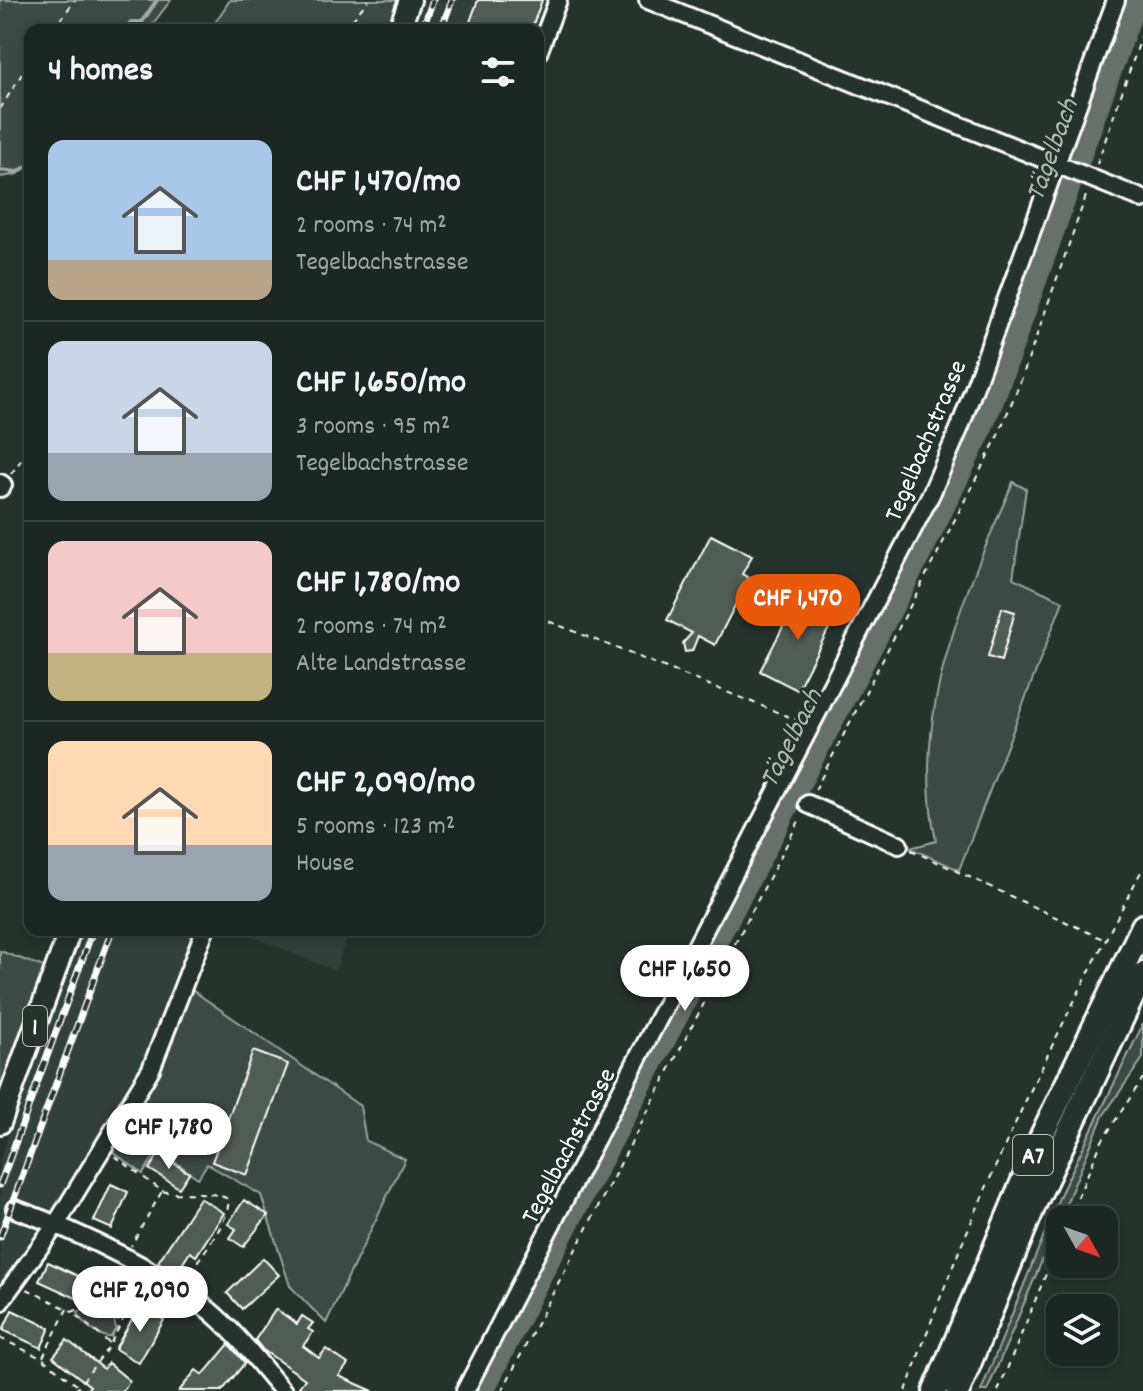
<!DOCTYPE html>
<html lang="en">
<head>
<meta charset="utf-8">
<style>
  :root { --surface:#1c2622; --page:#29322f; --text:#f1f3f6; --muted:#a0a5a5; --line:#3a4340; --accent:#ea580c }
  body { margin:0; font-family:Dekko,sans-serif; background:var(--page); color:var(--text); height:100vh; display:flex; flex-direction:column; font-size:30px; white-space:nowrap }
  * { box-sizing:border-box; margin:0 }
  p { font-size:26px; color:var(--muted) }
  .icon { flex:none; width:44px; height:44px; fill:none; stroke:currentColor; stroke-width:2; stroke-linecap:round; stroke-linejoin:round }
  .map { position:relative; flex:1; overflow:hidden }
  .panel { position:absolute; left:24px; top:24px; width:520px; height:912px; display:flex; flex-direction:column; background:var(--surface); border-radius:16px; box-shadow:0 4px 12px #0003,0 0 0 2px var(--line) }
  .panel>* { flex:none }
  .needle { width:52px; rotate:130deg }
  .fabs { position:absolute; left:1046px; top:1206px; display:grid; gap:16px }
  .fabs a { display:grid; place-items:center; width:72px; height:72px; border-radius:16px; background:var(--surface); box-shadow:0 4px 12px #0003,0 0 0 2px var(--line); font-size:40px }
  .price { position:absolute; translate:-50% -68px; padding:0 18px; border-radius:28px; background:#fff; color:#222; font-size:26px; line-height:52px; filter:drop-shadow(0 2px 4px #0008) }
  .price::after { content:''; position:absolute; left:50%; top:48px; width:24px; height:18px; margin-left:-12px; background:inherit; clip-path:polygon(0 0,100% 0,50% 100%) }
  .price.selected { background:var(--accent); color:#fff }
  ul { padding:0; list-style:none }
  li { display:flex; align-items:center; gap:24px; height:200px; padding:0 24px }
  li+li { border-top:2px solid var(--line) }
  li span { display:grid; place-items:center; flex:none; width:224px; height:160px; border-radius:16px; color:#555 }
  li>.icon { margin-inline-start:auto }
  span .icon { width:96px; height:96px; fill:#fffc; stroke-width:1 }
  li b { font-size:34px }
  h2 { display:flex; justify-content:space-between; align-items:center; height:96px; padding:0 24px; font-size:34px }
  .map>svg:first-child { display:block }
  .built { fill:#333f3a }
  .green { fill:#3e4944; stroke:#9ea4a2; stroke-width:2 }
  .lines { fill:none; stroke-linecap:round; stroke-linejoin:round }
  .stream { stroke:#a4a9a7; stroke-width:4 }
  .river { stroke:#67706c; stroke-width:22 }
  .building { fill:#515c57; stroke:#fff; stroke-width:2 }
  .minor-casing { stroke:#fff; stroke-width:22 }
  .major-casing { stroke:#fff; stroke-width:26 }
  .highway-casing { stroke:#fff; stroke-width:28 }
  .path { stroke:#fff; stroke-width:2; stroke-dasharray:6 6; stroke-linecap:butt }
  .minor { stroke:#26332d; stroke-width:16 }
  .major { stroke:#26332d; stroke-width:20 }
  .highway { stroke:#26332d; stroke-width:22 }
  .rail-casing { stroke:#fff; stroke-width:7 }
  .rail { stroke:#26332d; stroke-width:4; stroke-dasharray:12; stroke-linecap:butt }
  .labels { text-anchor:middle; stroke-width:6; stroke-linejoin:round; paint-order:stroke }
  .shield { fill:#26332d; stroke:#bec2c0; stroke-width:2 }
  .shield-label { font-size:24px; font-weight:bold; fill:#fff }
  .street-label { font-size:26px; fill:#fff; stroke:#26332d }
  .water-label { font-size:28px; font-style:italic; fill:#b3b8b6; stroke:#26332d }
</style>
</head>
<body>
<div class="map">
<svg width="1143" height="1391" viewBox="0 0 1143 1391">
  <rect width="100%" height="100%" fill="#26332d"/>
  <filter id="ink" filterUnits="userSpaceOnUse"><feTurbulence type="fractalNoise" baseFrequency=".0125" numOctaves="2"/><feDisplacementMap in="SourceGraphic" scale="16" xChannelSelector="R" yChannelSelector="G"/><feConvolveMatrix kernelMatrix="1 2 1 2 8 2 1 2 1" color-interpolation-filters="sRGB"/></filter>
  <g filter="url(#ink)">
    <!-- built -->
    <g class="built">
      <path d="M421 0H558L538 53V30H411Z"/>
      <path d="M83 930H208L151 1069 0 1302V1159Z"/>
      <path d="M236 930H350L335 971Z"/>
    </g>
    <!-- green -->
    <g class="green">
      <path d="M0 0H171L148 30H30V163L18 174 0 177Z"/>
      <path d="M230 0H398L387 30H210Z"/>
      <path d="M1013 482 1026 489 1013 578 1063 601 959 870 910 848 936 841C909 714 964 596 1013 482Z"/>
      <path d="M0 951 44 967 0 1089Z"/>
      <path d="M192 990 360 1106 366 1141 405 1159 326 1323 290 1286 261 1195 207 1164 198 1178 158 1150 143 1174 113 1152 157 1075Z"/>
      <path d="M1143 1024V1058L1103 1116 987 1391H981L1061 1193Z"/>
      <path d="M86 1307 114 1320 116 1328 111 1337C100 1338 80 1323 78 1312Z"/>
    </g>
    <g class="lines">
      <!-- stream -->
      <g class="stream">
        <path d="M125 30 131 22H142L157 0"/>
        <path d="M0 170 17 172 30 165"/>
      </g>
      <!-- river -->
      <path class="river" d="M483 1391 540 1277 921 553 978 437 995 395 1136 0"/>
    </g>
    <!-- building -->
    <g class="building">
      <path d="M478 0H542L531 30H467Z"/>
      <path d="M711 535 752 556 742 574 749 578 715 645 698 636 692 651 685 652 683 643 692 633 667 620Z"/>
      <path d="M800 594 837 613 797 690 760 671Z"/>
      <path d="M1002 608 1015 612 1001 661 988 657Z"/>
      <path d="M253 1051 288 1064 247 1175 212 1162Z"/>
      <path d="M159 1154 189 1173 179 1188 149 1169Z"/>
      <path d="M111 1184 128 1192 112 1229 94 1221Z"/>
      <path d="M200 1198 224 1213 196 1256 190 1252 176 1274 158 1262Z"/>
      <path d="M244 1200 268 1215 243 1247 230 1238 236 1229 228 1224Z"/>
      <path d="M263 1258 279 1275 242 1309 227 1293Z"/>
      <path d="M48 1262 99 1286 104 1276 128 1287 119 1307 82 1290 78 1299 39 1281Z"/>
      <path d="M140 1306 164 1320 139 1363 115 1349Z"/>
      <path d="M276 1309 297 1324 302 1316 313 1323 308 1329 313 1332 303 1346 319 1358 326 1349 348 1364 339 1376 373 1391H305L299 1387 305 1379 263 1350 255 1340Z"/>
      <path d="M12 1310 50 1328 41 1348 3 1330Z"/>
      <path d="M67 1340 104 1369 108 1363 130 1381 122 1391H86L90 1386 53 1357Z"/>
      <path d="M229 1344 245 1363 222 1391H179L196 1370 203 1375Z"/>
    </g>
    <g class="lines">
      <!-- minor casing -->
      <g class="minor-casing">
        <g id="minor">
          <path d="M648 0 1143 199"/>
          <path d="M538 53 558 0"/>
          <path d="M0 483 3 485 0 488"/>
          <path d="M808 804 899 845"/>
          <path d="M15 1209C75 1230 176 1277 221 1321 244 1342 262 1367 283 1391"/>
          <path d="M0 1302 55 1226 151 1069 205 930"/>
          <path d="M465 1391 931 494 960 427 1116 0"/>
        </g>
      </g>
      <!-- major casing -->
      <g class="major-casing">
        <g id="major">
          <path d="M399 30 410 0"/>
          <path d="M0 1123 70 930"/>
        </g>
      </g>
      <!-- highway casing -->
      <g class="highway-casing">
        <g id="highway">
          <path d="M935 1391 1043 1133 1143 926"/>
          <path d="M958 1391 1035 1203 1143 974"/>
        </g>
      </g>
      <!-- path -->
      <g class="path">
        <path d="M53 30 75 0"/>
        <path d="M345 30 368 0"/>
        <path d="M0 109 30 61"/>
        <path d="M1097 164 1143 32"/>
        <path d="M11 474 30 448"/>
        <path d="M538 617 797 720"/>
        <path d="M815 790 996 440 1020 383 1087 193"/>
        <path d="M911 850 1105 940"/>
        <path d="M115 1156 162 1191 131 1246"/>
        <path d="M162 1191C184 1197 206 1188 228 1199 232 1219 199 1258 187 1276"/>
        <path d="M1068 1220 1102 1141 1143 1078"/>
        <path d="M27 1289 71 1311"/>
        <path d="M0 1338 43 1359 78 1386"/>
        <path d="M109 1343 72 1312 87 1305 119 1321"/>
        <path d="M43 1357 67 1309"/>
        <path d="M75 1391 108 1348 143 1282"/>
        <path d="M502 1391 801 817"/>
        <path d="M906 1391C968 1211 1054 1036 1143 868"/>
        <path d="M998 1391 1060 1240"/>
      </g>
      <!-- minor -->
      <use href="#minor" class="minor"/>
      <!-- major -->
      <use href="#major" class="major"/>
      <!-- highway -->
      <use href="#highway" class="highway"/>
      <!-- rail casing -->
      <g class="rail-casing">
        <g id="rail">
          <path d="M422 30 433 0"/>
          <path d="M441 30 452 0"/>
          <path d="M0 1185 93 930"/>
          <path d="M0 1237 112 930"/>
        </g>
      </g>
      <!-- rail -->
      <use href="#rail" class="rail"/>
    </g>
  </g>
  <g class="labels">
    <!-- shield labels -->
    <g class="shield">
      <rect x="23" y="1006" width="24" height="40" rx="6"/>
      <rect x="1013" y="1135" width="40" height="40" rx="6"/>
    </g>
    <g class="shield-label">
      <text x="35" y="1034">1</text>
      <text x="1033" y="1163">A7</text>
    </g>
    <!-- street labels -->
    <g class="street-label">
      <text transform="translate(924 440) rotate(-67)" y="9">Tegelbachstrasse</text>
      <text transform="translate(567 1145) rotate(-62)" y="9">Tegelbachstrasse</text>
    </g>
    <!-- water labels -->
    <g class="water-label">
      <text transform="translate(1050 149) rotate(-70)" y="10">Tägelbach</text>
      <text transform="translate(789 737) rotate(-63)" y="10">Tägelbach</text>
    </g>
  </g>
</svg>
<div class="fabs">
<a><svg class="needle" viewBox="-14 -14 28 28"><path d="M0-13l5 13h-10z" fill="#e53935"/><path d="M0 13l5-13h-10z" fill="#a0a5a5"/></svg></a>
<a><svg class="icon" aria-label="layers" viewBox="0 0 24 24"><path d="M12 4l9 5-9 5-9-5zM3 14l9 5 9-5"/></svg></a>
</div>
<b class="price selected" style="left:798px;top:642px">CHF 1,470</b>
<b class="price" style="left:685px;top:1013px">CHF 1,650</b>
<b class="price" style="left:169px;top:1171px">CHF 1,780</b>
<b class="price" style="left:140px;top:1334px">CHF 2,090</b>
<section class="panel">
<h2>4 homes<svg class="icon" aria-label="filters" viewBox="0 0 24 24"><path d="M4 7h16M4 17h16"/><circle cx="9" cy="7" r="2"/><circle cx="15" cy="17" r="2"/></svg></h2>
<ul>
<li><span style="background:linear-gradient(#a9c7e8 75%,#b9a48a 0)"><svg class="icon" aria-label="home" viewBox="0 0 24 24"><path d="M3 11l9-7 9 7M6 9v11h12V9"/></svg></span><div><b>CHF 1,470/mo</b><p>2 rooms · 74 m²</p><p>Tegelbachstrasse</p></div></li>
<li><span style="background:linear-gradient(#c9d6e8 70%,#9aa5b1 0)"><svg class="icon" aria-label="home" viewBox="0 0 24 24"><path d="M3 11l9-7 9 7M6 9v11h12V9"/></svg></span><div><b>CHF 1,650/mo</b><p>3 rooms · 95 m²</p><p>Tegelbachstrasse</p></div></li>
<li><span style="background:linear-gradient(#f6c9c9 70%,#c2b280 0)"><svg class="icon" aria-label="home" viewBox="0 0 24 24"><path d="M3 11l9-7 9 7M6 9v11h12V9"/></svg></span><div><b>CHF 1,780/mo</b><p>2 rooms · 74 m²</p><p>Alte Landstrasse</p></div></li>
<li><span style="background:linear-gradient(#ffd9b3 65%,#9aa5b1 0)"><svg class="icon" aria-label="home" viewBox="0 0 24 24"><path d="M3 11l9-7 9 7M6 9v11h12V9"/></svg></span><div><b>CHF 2,090/mo</b><p>5 rooms · 123 m²</p><p>House</p></div></li>
</ul>
</section>
</div>
</body>
</html>
